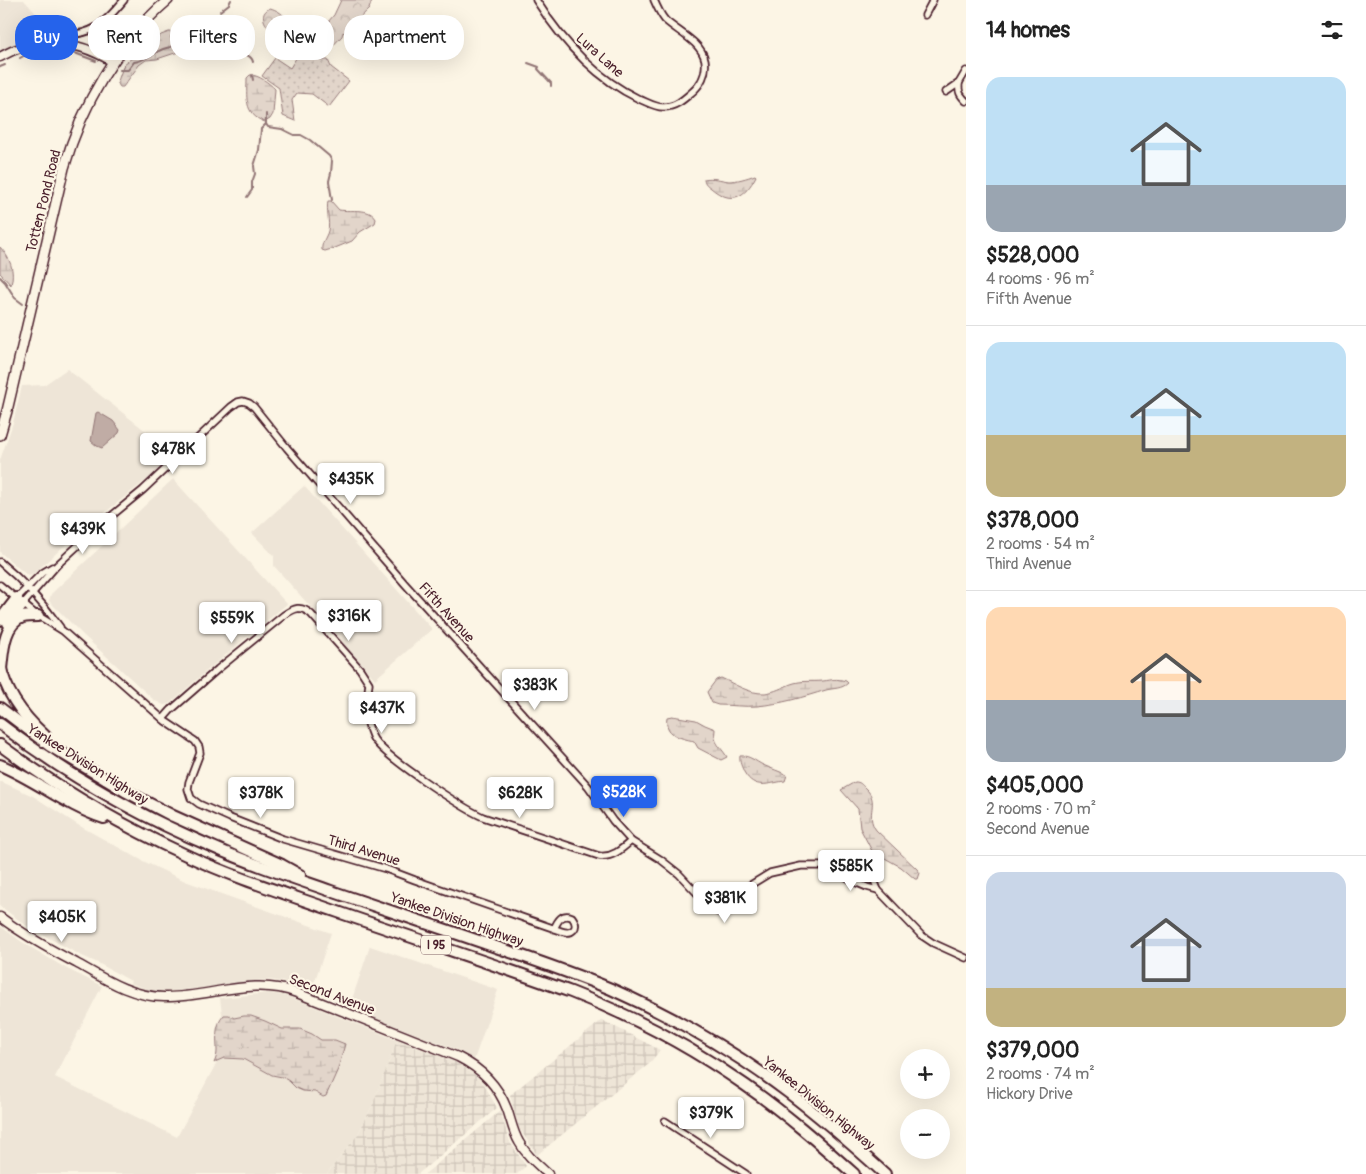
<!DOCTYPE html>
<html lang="en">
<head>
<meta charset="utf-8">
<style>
  :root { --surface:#fff; --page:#f2f2f2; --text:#222; --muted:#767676; --line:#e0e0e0; --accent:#2563eb }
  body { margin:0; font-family:Pangolin,sans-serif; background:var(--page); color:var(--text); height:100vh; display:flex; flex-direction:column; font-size:19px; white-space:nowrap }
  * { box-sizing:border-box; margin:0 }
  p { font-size:16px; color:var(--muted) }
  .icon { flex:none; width:28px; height:28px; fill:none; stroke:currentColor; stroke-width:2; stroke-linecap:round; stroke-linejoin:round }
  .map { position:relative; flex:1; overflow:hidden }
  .sheet { display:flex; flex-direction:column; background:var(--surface); width:400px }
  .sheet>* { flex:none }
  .hud { position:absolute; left:15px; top:15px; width:475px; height:45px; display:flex; gap:10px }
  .tools { position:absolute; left:900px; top:1049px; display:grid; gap:10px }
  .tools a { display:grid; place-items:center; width:50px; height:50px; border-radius:50%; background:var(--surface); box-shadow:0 5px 20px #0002; font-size:25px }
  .price { position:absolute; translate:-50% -42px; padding:0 11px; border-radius:5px; background:#fff; color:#222; font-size:16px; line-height:32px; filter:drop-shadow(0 1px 2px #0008) }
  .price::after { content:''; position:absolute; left:50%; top:30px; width:15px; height:11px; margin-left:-8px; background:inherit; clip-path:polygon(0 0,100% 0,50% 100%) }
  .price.active { background:var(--accent); color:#fff }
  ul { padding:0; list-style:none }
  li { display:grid; align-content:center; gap:10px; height:265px; padding:0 20px }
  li+li { border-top:1px solid var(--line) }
  li span { display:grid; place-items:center; height:155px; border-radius:15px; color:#555 }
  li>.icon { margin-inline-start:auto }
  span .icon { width:90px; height:90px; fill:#fffc; stroke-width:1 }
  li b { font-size:21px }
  h2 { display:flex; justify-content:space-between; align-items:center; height:60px; padding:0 20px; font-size:21px }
  .chip { padding:0 18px; border-radius:20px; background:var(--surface); box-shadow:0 5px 20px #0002; font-size:18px; line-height:45px }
  .chip.active { background:var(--accent); color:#fff }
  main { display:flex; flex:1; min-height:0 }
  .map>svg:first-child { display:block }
  .built { fill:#eee5d7 }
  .industrial { fill:url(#industrial-grid) }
  .grass { fill:url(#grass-dots); stroke:#967a7a }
  .wetland { fill:url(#wetland-marsh); stroke:#967a7a }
  .park { fill:url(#park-crowns); stroke:#967a7a }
  .water { fill:#c0aca5; stroke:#917474 }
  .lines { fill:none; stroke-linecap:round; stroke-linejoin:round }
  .stream { stroke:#917474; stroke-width:2 }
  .street-casing { stroke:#4a1f2b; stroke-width:9 }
  .secondary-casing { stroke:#4a1f2b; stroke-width:11 }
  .primary-casing { stroke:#4a1f2b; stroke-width:12 }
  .highway-casing { stroke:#4a1f2b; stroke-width:14 }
  .street { stroke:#fcf5e5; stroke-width:5.5 }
  .secondary { stroke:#fcf5e5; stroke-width:8 }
  .primary { stroke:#fcf5e5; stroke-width:9 }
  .highway { stroke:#fcf5e5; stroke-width:10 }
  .labels { text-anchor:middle; stroke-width:4.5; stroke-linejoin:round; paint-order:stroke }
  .shield { fill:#fcf5e5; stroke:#7f5f63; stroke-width:1 }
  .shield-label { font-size:12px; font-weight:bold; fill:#4a1f2b }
  .street-label { font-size:14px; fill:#4a1f2b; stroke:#fcf5e5 }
</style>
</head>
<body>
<main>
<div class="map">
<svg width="966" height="1174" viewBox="0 0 966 1174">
  <defs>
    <pattern id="industrial-grid" width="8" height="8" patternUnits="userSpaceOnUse" patternTransform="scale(1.25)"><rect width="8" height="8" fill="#eee5d7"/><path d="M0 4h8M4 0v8" fill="none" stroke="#cec4b9"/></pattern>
    <pattern id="grass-dots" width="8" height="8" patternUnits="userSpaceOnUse" patternTransform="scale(1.25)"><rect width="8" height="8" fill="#e2d5ca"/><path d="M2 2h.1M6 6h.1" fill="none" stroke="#c3b6ae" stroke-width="1.8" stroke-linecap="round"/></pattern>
    <pattern id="wetland-marsh" width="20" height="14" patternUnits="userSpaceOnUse" patternTransform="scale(1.25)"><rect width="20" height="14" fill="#e2d5ca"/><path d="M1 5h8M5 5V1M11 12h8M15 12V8" fill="none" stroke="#c3b6ae"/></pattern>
    <pattern id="park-crowns" width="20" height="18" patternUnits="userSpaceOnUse" patternTransform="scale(1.25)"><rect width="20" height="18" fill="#e2d5ca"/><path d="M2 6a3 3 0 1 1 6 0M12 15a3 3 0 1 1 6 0" fill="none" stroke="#c3b6ae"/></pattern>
  </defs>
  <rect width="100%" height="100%" fill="#fcf5e5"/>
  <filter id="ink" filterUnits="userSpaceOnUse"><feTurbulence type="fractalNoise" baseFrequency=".02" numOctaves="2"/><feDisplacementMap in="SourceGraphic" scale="10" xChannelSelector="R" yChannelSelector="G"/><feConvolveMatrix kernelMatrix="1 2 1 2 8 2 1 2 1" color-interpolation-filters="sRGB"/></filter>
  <g filter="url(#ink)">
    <!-- built -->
    <g class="built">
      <path d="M0 0H24L54 34 13 46 0 53Z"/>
      <path d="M67 369 175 454 151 476 73 538 32 575 28 576 0 552V460L13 423 22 386 44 385Z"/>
      <path d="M173 479 287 604 210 668 169 704 164 705 155 701 115 664 84 636 49 601 51 594Z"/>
      <path d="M304 486 432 629 375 679 274 566V556L252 533Z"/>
      <path d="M0 782H2L33 796 78 825 143 861 185 881 331 933 311 992 284 982 270 980 256 981 178 991H159L149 990 130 983 131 981 98 963 80 955 27 926 0 906Z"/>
      <path d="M0 926 22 942 67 969 102 986 55 1077 177 1137 226 1045 220 998 270 993 287 996 397 1040 372 1106 358 1134 327 1174H0Z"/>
      <path d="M370 946 498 990 474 1060 460 1051 349 1008Z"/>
    </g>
    <!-- industrial -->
    <g class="industrial">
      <path d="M602 1020 660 1050 649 1064 537 1155 519 1128 510 1095Z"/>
      <path d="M397 1040 455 1062 474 1074 484 1084 497 1108 418 1174H327L358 1134 372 1106Z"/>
      <path d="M500 1111 510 1142 526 1166 517 1174H425Z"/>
    </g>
    <!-- grass -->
    <path class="grass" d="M312 52 321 60H328L331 67 349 81 329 107 312 94 297 93 292 100 295 121 283 116 279 88 262 76 275 58 290 68 298 55Z"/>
    <!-- wetland -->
    <g class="wetland">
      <path d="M169 32H174L192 46 191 50 175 53 157 59 146 60 139 65 123 87H120L118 84V81L124 64 136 55 141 50 153 43 161 35Z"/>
      <path d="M250 75C259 75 269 83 275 89L273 114 270 119 265 122C243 114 247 96 247 78Z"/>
      <path d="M755 175 756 176C745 198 731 205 711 188 707 185 705 184 704 179 712 177 721 180 729 181 737 181 747 178 755 175Z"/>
      <path d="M328 201H331L339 210C352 212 369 207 376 219L375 223 360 232 352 241 335 248 325 251 322 250C321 243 326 238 328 231 330 221 326 211 328 201Z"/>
      <path d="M0 247C10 258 15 270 11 285L0 273Z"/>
      <path d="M721 678C735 684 749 694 765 693 775 692 783 687 791 684 802 680 812 682 823 681 833 680 835 678 846 681L848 683C842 689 834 688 826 690 804 697 780 704 757 706 744 707 731 705 718 705L712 703 707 692 716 680Z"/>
      <path d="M672 716 696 720 705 725 715 729C713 744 720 745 727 757L721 760 698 748 694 741C680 738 664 735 667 717Z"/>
      <path d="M740 756C749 755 755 761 763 765 772 769 779 771 787 775L785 781C768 783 755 791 744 772 742 767 739 762 740 756Z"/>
      <path d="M855 782C860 782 861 784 865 788 881 802 864 814 876 830L917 869 920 873 918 879H915L901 867 872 851 860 828 858 809 841 790Z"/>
      <path d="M224 1015H229L234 1018 244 1016H251L265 1021 282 1029H300L312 1034 321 1040H335L345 1044 338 1069 326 1096 323 1097 315 1092 303 1091 296 1088 289 1081 282 1077 272 1075 243 1059 224 1058 217 1061 214 1063C216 1059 217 1055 217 1051 217 1038 214 1026 224 1015Z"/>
    </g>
    <!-- park -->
    <g class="park">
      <path d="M341 0H372L369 9 344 33 343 32 342 36 328 51 314 38 334 15Z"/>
      <path d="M270 8C282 11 295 23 286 35 273 37 253 16 270 8Z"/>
    </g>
    <!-- water -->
    <path class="water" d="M98 412 113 421 120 430 119 433 102 448 97 446 91 441 96 413Z"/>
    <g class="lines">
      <!-- stream -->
      <g class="stream">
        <path d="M220 11 229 4 231 0"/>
        <path d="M208 21 214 25 219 34 225 38 229 45"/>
        <path d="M178 25 181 23H191L197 20 206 23 210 18"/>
        <path d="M235 51C241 53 252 55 253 62"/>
        <path d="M20 58 29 53 42 50 50 49 72 52 96 61"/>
        <path d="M528 63 539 67 538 69 551 83V86"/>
        <path d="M0 67 5 65"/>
        <path d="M120 70H128L134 62C148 60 158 48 171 47L174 43 171 37 174 32"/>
        <path d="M252 75 253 80"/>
        <path d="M266 114V124L268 127 282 129 294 135H301L310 140 329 156 332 161 331 173 329 181 332 200"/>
        <path d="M247 197 252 190V182L255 174 254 166 259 150 261 129 266 124"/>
        <path d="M0 277 5 282 15 298 23 304"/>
      </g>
      <!-- street casing -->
      <g class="street-casing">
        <g id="street">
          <path d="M536 0C562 41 595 78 639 99 647 102 656 108 664 107 675 107 683 100 691 93 701 85 707 73 705 60 701 42 678 32 665 20 660 14 657 7 654 0"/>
          <path d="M925 15 933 0"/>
          <path d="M56 33C90 39 104 24 124 0"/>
          <path d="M959 83C958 92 960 95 966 101"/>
          <path d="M946 92 959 83 966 71"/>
          <path d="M0 562C23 581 43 603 60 627"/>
          <path d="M0 585 34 613 63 631 165 721 195 741 199 747 200 753 189 782 188 789 191 798 199 804 230 818 283 839 386 869 415 880 561 931C572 935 580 928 572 917 562 913 558 920 554 929"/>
          <path d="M17 598 42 573 52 567"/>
          <path d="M23 604 57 565 98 527 143 490 231 407 238 402 243 401 249 403 254 407 287 448 406 585 588 786 613 821 631 841 660 859 679 874 712 909 723 914 733 908 747 887 770 873 801 866H821L836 869 850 866 863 870 874 880 878 890 921 935 933 943 966 958"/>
          <path d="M163 719 171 710 218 669 284 615C294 608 301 605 311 614L360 669 369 683C367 701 364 718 372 736 379 754 463 808 483 817L599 856C612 858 622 849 631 841"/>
          <path d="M836 869C849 880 862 887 878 890"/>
          <path d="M665 1121 746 1174"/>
        </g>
      </g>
      <!-- secondary casing -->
      <g class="secondary-casing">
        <g id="secondary">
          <path d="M0 57C38 35 77 40 113 62"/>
          <path d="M0 917C24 935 49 949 76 963 103 978 131 997 164 997 208 998 253 976 297 993L458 1057C480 1068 498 1085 507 1109 511 1120 513 1132 519 1142 526 1155 537 1164 548 1174"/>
        </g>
      </g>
      <!-- primary casing -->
      <g class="primary-casing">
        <path id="primary" d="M0 435 7 411 64 168C82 104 117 44 168 0"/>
      </g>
      <!-- highway casing -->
      <g class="highway-casing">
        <g id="highway">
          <path d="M0 620 17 598"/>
          <path d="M8 623 23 604"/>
          <path d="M0 664C5 692 24 717 45 736"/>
          <path d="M1 669C3 653 3 624 23 617 28 616 33 616 38 616"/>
          <path d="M0 708 50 746 125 791 173 816 282 865 300 875"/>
          <path d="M0 724C65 774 137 815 213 847 251 864 291 877 331 891 375 906 420 921 464 936 513 953 563 969 611 989 674 1017 734 1051 789 1093 822 1118 854 1146 885 1174"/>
          <path d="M0 745C58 788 120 825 186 855 235 878 287 894 338 912 416 939 494 964 571 992 633 1016 691 1047 745 1085 784 1112 819 1143 854 1174"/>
          <path d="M0 765C36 780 67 806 104 818"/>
        </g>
      </g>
      <!-- street -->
      <use href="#street" class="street"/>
      <!-- secondary -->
      <use href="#secondary" class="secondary"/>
      <!-- primary -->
      <use href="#primary" class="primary"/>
      <!-- highway -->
      <use href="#highway" class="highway"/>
    </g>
  </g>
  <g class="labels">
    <!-- shield labels -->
    <rect class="shield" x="421" y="935.5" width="30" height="19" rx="4"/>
    <g class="shield-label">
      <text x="436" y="949">I 95</text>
    </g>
    <!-- street labels -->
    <g class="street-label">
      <text transform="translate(600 55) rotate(42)" y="5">Lura Lane</text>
      <text transform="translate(43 201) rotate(-76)" y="5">Totten Pond Road</text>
      <text transform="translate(447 612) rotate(48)" y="5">Fifth Avenue</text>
      <text transform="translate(88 764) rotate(32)" y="5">Yankee Division Highway</text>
      <text transform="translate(364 850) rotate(17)" y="5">Third Avenue</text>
      <text transform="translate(457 919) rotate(19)" y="5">Yankee Division Highway</text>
      <text transform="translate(332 994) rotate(21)" y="5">Second Avenue</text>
      <text transform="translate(819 1103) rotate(39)" y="5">Yankee Division Highway</text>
    </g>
  </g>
</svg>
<div class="tools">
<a>+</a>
<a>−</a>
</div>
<b class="price" style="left:173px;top:475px">$478K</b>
<b class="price" style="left:351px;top:505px">$435K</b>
<b class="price" style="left:83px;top:555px">$439K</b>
<b class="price" style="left:349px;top:642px">$316K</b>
<b class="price" style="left:232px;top:644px">$559K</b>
<b class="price" style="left:535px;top:711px">$383K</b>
<b class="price" style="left:382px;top:734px">$437K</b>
<b class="price active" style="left:624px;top:818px">$528K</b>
<b class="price" style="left:261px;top:819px">$378K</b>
<b class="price" style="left:520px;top:819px">$628K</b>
<b class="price" style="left:851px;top:892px">$585K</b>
<b class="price" style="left:725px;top:924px">$381K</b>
<b class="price" style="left:62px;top:943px">$405K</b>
<b class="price" style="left:711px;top:1139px">$379K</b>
<div class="hud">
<a class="chip active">Buy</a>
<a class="chip">Rent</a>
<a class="chip">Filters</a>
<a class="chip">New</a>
<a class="chip">Apartment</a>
</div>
</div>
<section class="sheet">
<h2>14 homes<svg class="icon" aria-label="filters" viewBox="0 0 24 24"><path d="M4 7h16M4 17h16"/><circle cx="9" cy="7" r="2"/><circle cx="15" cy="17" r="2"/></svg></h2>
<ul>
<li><span style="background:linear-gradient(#bfe0f5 70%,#9aa5b1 0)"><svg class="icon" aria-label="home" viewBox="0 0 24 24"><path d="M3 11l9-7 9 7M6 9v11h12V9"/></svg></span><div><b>$528,000</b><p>4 rooms · 96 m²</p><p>Fifth Avenue</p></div></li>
<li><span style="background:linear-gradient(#bfe0f5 60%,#c2b280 0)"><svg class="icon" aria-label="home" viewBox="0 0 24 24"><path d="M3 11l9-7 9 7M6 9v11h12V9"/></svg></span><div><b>$378,000</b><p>2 rooms · 54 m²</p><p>Third Avenue</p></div></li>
<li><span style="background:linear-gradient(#ffd9b3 60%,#9aa5b1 0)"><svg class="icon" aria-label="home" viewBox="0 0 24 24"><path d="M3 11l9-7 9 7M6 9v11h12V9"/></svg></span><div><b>$405,000</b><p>2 rooms · 70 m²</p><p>Second Avenue</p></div></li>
<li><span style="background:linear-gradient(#c9d6e8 75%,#c2b280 0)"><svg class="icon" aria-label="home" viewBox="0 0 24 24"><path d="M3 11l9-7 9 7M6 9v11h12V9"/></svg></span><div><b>$379,000</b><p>2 rooms · 74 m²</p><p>Hickory Drive</p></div></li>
</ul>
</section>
</main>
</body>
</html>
